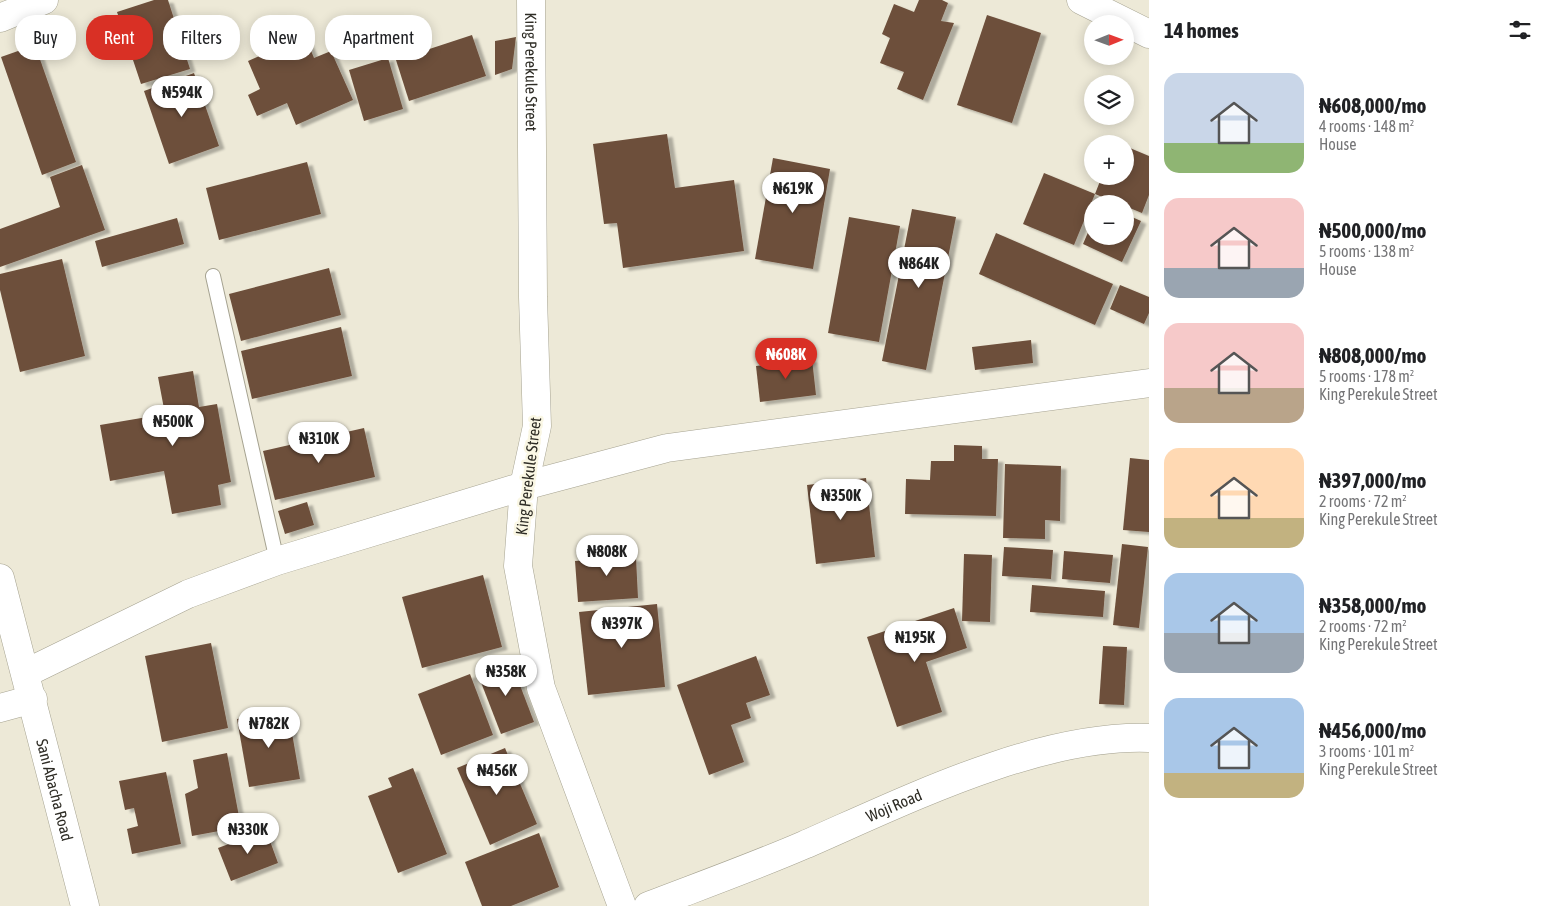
<!DOCTYPE html>
<html lang="en">
<head>
<meta charset="utf-8">
<style>
  :root { --surface:#fff; --page:#f2f2f2; --text:#202124; --muted:#757577; --accent:#d93025 }
  body { margin:0; font-family:"Asap Condensed",sans-serif; background:var(--page); color:var(--text); height:100vh; display:flex; flex-direction:column; font-size:19px; white-space:nowrap }
  * { box-sizing:border-box; margin:0 }
  p { font-size:16px; color:var(--muted) }
  .icon { flex:none; width:28px; height:28px; fill:none; stroke:currentColor; stroke-width:2; stroke-linecap:round; stroke-linejoin:round }
  .map { position:relative; flex:1; overflow:hidden }
  .details { display:flex; flex-direction:column; background:var(--surface); width:400px }
  .details>* { flex:none }
  .banner { position:absolute; left:15px; top:15px; width:475px; height:45px; display:flex; gap:10px }
  .needle { width:32px; rotate:89deg }
  .buttons { position:absolute; left:1084px; top:15px; display:grid; gap:10px }
  .buttons a { display:grid; place-items:center; width:50px; height:50px; border-radius:50%; background:var(--surface); box-shadow:0 2px 12px #0003; font-size:25px }
  .price { position:absolute; translate:-50% -42px; padding:0 11px; border-radius:18px; background:#fff; color:#222; font-size:16px; line-height:32px; filter:drop-shadow(0 1px 2px #0008) }
  .price::after { content:''; position:absolute; left:50%; top:30px; width:15px; height:11px; margin-left:-8px; background:inherit; clip-path:polygon(0 0,100% 0,50% 100%) }
  .price.selected { background:var(--accent); color:#fff }
  ul { padding:0; list-style:none }
  li { display:flex; align-items:center; gap:15px; height:125px; padding:0 15px }
  li span { display:grid; place-items:center; flex:none; width:140px; height:100px; border-radius:15px; color:#555 }
  li>.icon { margin-inline-start:auto }
  span .icon { width:60px; height:60px; fill:#fffc; stroke-width:1 }
  li b { font-size:21px }
  h2 { display:flex; justify-content:space-between; align-items:center; height:60px; padding:0 15px; font-size:21px }
  .tag { padding:0 18px; border-radius:20px; background:var(--surface); box-shadow:0 2px 12px #0003; font-size:18px; line-height:45px }
  .tag.selected { background:var(--accent); color:#fff }
  main { display:flex; flex:1; min-height:0 }
  .map>svg:first-child { display:block }
  .building { fill:#6d4f3b; filter:url(#shadow) }
  .lines { fill:none; stroke-linecap:round; stroke-linejoin:round }
  .service-casing { stroke:#a6a391; stroke-width:16 }
  .minor-casing { stroke:#a6a391; stroke-width:29 }
  .tertiary-casing { stroke:#a6a391; stroke-width:29 }
  .service { stroke:#fff; stroke-width:14 }
  .minor { stroke:#fff; stroke-width:28 }
  .tertiary { stroke:#fff; stroke-width:28 }
  .labels { text-anchor:middle; stroke-width:5; stroke-linejoin:round; paint-order:stroke }
  .street-label { font-size:16px; fill:#2e2c25; stroke:#faf7e4 }
</style>
</head>
<body>
<main>
<div class="map">
<svg width="1149" height="906" viewBox="0 0 1149 906">
  <defs>
    <filter id="shadow"><feDropShadow dx="5.5" dy="3" stdDeviation="1" flood-color="#0004"/></filter>
  </defs>
  <rect width="100%" height="100%" fill="#ede9d7"/>
  <!-- building -->
  <g class="building">
    <path d="M154 0H168L190 69 141 84 117 12Z"/>
    <path d="M919 0H942L948 3 941 21 954 23 923 100 897 89 904 72 880 63 890 38 882 34 894 4 914 12Z"/>
    <path d="M987 15 1041 33 1012 123 957 105Z"/>
    <path d="M472 35 486 76 409 101 396 60Z"/>
    <path d="M305 36 314 58 331 51 353 100 296 125 287 103 257 116 248 95 260 89 248 61Z"/>
    <path d="M516 37 512 69 495 75V41Z"/>
    <path d="M35 45 76 162 42 175 1 57Z"/>
    <path d="M388 58 403 109 364 121 349 70Z"/>
    <path d="M194 73 219 146 169 164 144 91Z"/>
    <path d="M667 134 675 188 734 180 744 251 623 268 617 223 604 224 593 144Z"/>
    <path d="M1125 146 1149 156V195L1142 213 1125 206V204H1119L1095 194 1102 176H1125Z"/>
    <path d="M773 158 830 169 813 269 755 259Z"/>
    <path d="M307 162 321 214 219 240 206 188Z"/>
    <path d="M82 165 105 230 0 267V229L60 207 50 177Z"/>
    <path d="M1044 173 1095 194 1074 245 1023 224Z"/>
    <path d="M912 209 956 217 926 370 882 361Z"/>
    <path d="M1125 214 1141 221 1122 262 1083 244 1092 223V236H1125Z"/>
    <path d="M849 217 900 226 879 342 828 333Z"/>
    <path d="M177 218 184 244 102 267 95 241Z"/>
    <path d="M996 233 1113 284 1095 325 979 274Z"/>
    <path d="M62 259 85 356 20 372 0 290V274Z"/>
    <path d="M329 268 341 315 241 341 229 294Z"/>
    <path d="M1120 285 1149 297V313L1144 324 1110 309Z"/>
    <path d="M341 327 352 376 252 399 241 351Z"/>
    <path d="M1031 340 1033 363 975 370 972 347Z"/>
    <path d="M812 359 816 395 760 402 756 366Z"/>
    <path d="M193 371 199 407 217 404 231 482 218 485 221 505 172 514 164 471 110 481 100 425 165 414 158 377Z"/>
    <path d="M364 428 375 477 275 500 263 451Z"/>
    <path d="M954 445 982 446V459H998L996 516 905 514 906 479 930 480 931 461H954Z"/>
    <path d="M1130 458 1149 460V532L1123 530Z"/>
    <path d="M1005 464 1061 466 1060 521 1045 520V539L1003 538Z"/>
    <path d="M866 478 875 557 816 564 807 485Z"/>
    <path d="M307 502 314 525 285 534 278 511Z"/>
    <path d="M1122 544 1148 547 1139 628 1113 625Z"/>
    <path d="M1004 547 1053 550 1051 579 1002 576Z"/>
    <path d="M622 549V558H636L638 598 578 602 575 561 590 560 592 551Z"/>
    <path d="M1064 551 1113 555 1110 583 1062 579Z"/>
    <path d="M964 554 992 555 990 622 962 621Z"/>
    <path d="M483 575 502 647 422 668 402 597Z"/>
    <path d="M1032 585 1105 591 1103 617 1030 612Z"/>
    <path d="M657 604 665 687 588 695 579 612Z"/>
    <path d="M954 608 967 648 926 662 942 712 897 727 867 637Z"/>
    <path d="M211 643 228 728 162 742 145 656Z"/>
    <path d="M1103 646 1127 647 1124 705 1099 704Z"/>
    <path d="M756 656 770 695 746 703 751 718 731 725 744 762 709 775 677 685Z"/>
    <path d="M510 659 534 722 501 734 477 672Z"/>
    <path d="M470 674 493 735 441 755 418 694Z"/>
    <path d="M288 710 300 779 249 787 237 719Z"/>
    <path d="M505 748 537 824 490 845 457 768Z"/>
    <path d="M227 753 241 827 192 836 185 794 198 788 193 760Z"/>
    <path d="M413 768 447 854 398 873 368 796 392 787 388 778Z"/>
    <path d="M166 772 181 844 132 854 127 829 138 826 134 808 125 810 119 781Z"/>
    <path d="M266 830 278 863 231 881 218 848Z"/>
    <path d="M539 833 559 887 511 906H482L465 862Z"/>
  </g>
  <g class="lines">
    <!-- service casing -->
    <g class="service-casing">
      <path id="service" d="M213 276 277 561"/>
    </g>
    <!-- minor casing -->
    <g class="minor-casing">
      <g id="minor">
        <path id="s1" d="M531 0 533 297 537 426 524 486 518 566 541 688 622 906"/>
        <path d="M1081 0 1149 34"/>
        <path d="M0 18 44 0"/>
        <path d="M26 673 188 594 277 561 524 486 667 448 1149 383"/>
        <path id="s2" d="M648 906C700 886 753 867 804 845 905 801 1038 734 1149 738"/>
      </g>
    </g>
    <!-- tertiary casing -->
    <g class="tertiary-casing">
      <g id="tertiary">
        <path id="s3" d="M0 578 85 906"/>
        <path d="M0 708 33 699"/>
      </g>
    </g>
    <!-- service -->
    <use href="#service" class="service"/>
    <!-- minor -->
    <use href="#minor" class="minor"/>
    <!-- tertiary -->
    <use href="#tertiary" class="tertiary"/>
  </g>
  <g class="labels">
    <!-- street labels -->
    <g class="street-label">
      <text dy="6" stroke="none"><textPath href="#s1" startOffset="72">King Perekule Street</textPath></text>
      <text transform="translate(528 476) rotate(-83)" y="6">King Perekule Street</text>
      <text dy="6" stroke="none"><textPath href="#s3" startOffset="219">Sani Abacha Road</textPath></text>
      <text dy="6" stroke="none"><textPath href="#s2" startOffset="266">Woji Road</textPath></text>
    </g>
  </g>
</svg>
<div class="buttons">
<a><svg class="needle" viewBox="-14 -14 28 28"><path d="M0-13l5 13h-10z" fill="#e53935"/><path d="M0 13l5-13h-10z" fill="#757577"/></svg></a>
<a><svg class="icon" aria-label="layers" viewBox="0 0 24 24"><path d="M12 4l9 5-9 5-9-5zM3 14l9 5 9-5"/></svg></a>
<a>+</a>
<a>−</a>
</div>
<b class="price" style="left:182px;top:118px">₦594K</b>
<b class="price" style="left:793px;top:214px">₦619K</b>
<b class="price" style="left:919px;top:289px">₦864K</b>
<b class="price selected" style="left:786px;top:380px">₦608K</b>
<b class="price" style="left:173px;top:447px">₦500K</b>
<b class="price" style="left:319px;top:464px">₦310K</b>
<b class="price" style="left:841px;top:521px">₦350K</b>
<b class="price" style="left:607px;top:577px">₦808K</b>
<b class="price" style="left:622px;top:649px">₦397K</b>
<b class="price" style="left:915px;top:663px">₦195K</b>
<b class="price" style="left:506px;top:697px">₦358K</b>
<b class="price" style="left:269px;top:749px">₦782K</b>
<b class="price" style="left:497px;top:796px">₦456K</b>
<b class="price" style="left:248px;top:855px">₦330K</b>
<div class="banner">
<a class="tag">Buy</a>
<a class="tag selected">Rent</a>
<a class="tag">Filters</a>
<a class="tag">New</a>
<a class="tag">Apartment</a>
</div>
</div>
<section class="details">
<h2>14 homes<svg class="icon" aria-label="filters" viewBox="0 0 24 24"><path d="M4 7h16M4 17h16"/><circle cx="9" cy="7" r="2"/><circle cx="15" cy="17" r="2"/></svg></h2>
<ul>
<li><span style="background:linear-gradient(#c9d6e8 70%,#8fb573 0)"><svg class="icon" aria-label="home" viewBox="0 0 24 24"><path d="M3 11l9-7 9 7M6 9v11h12V9"/></svg></span><div><b>₦608,000/mo</b><p>4 rooms · 148 m²</p><p>House</p></div></li>
<li><span style="background:linear-gradient(#f6c9c9 70%,#9aa5b1 0)"><svg class="icon" aria-label="home" viewBox="0 0 24 24"><path d="M3 11l9-7 9 7M6 9v11h12V9"/></svg></span><div><b>₦500,000/mo</b><p>5 rooms · 138 m²</p><p>House</p></div></li>
<li><span style="background:linear-gradient(#f6c9c9 65%,#b9a48a 0)"><svg class="icon" aria-label="home" viewBox="0 0 24 24"><path d="M3 11l9-7 9 7M6 9v11h12V9"/></svg></span><div><b>₦808,000/mo</b><p>5 rooms · 178 m²</p><p>King Perekule Street</p></div></li>
<li><span style="background:linear-gradient(#ffd9b3 70%,#c2b280 0)"><svg class="icon" aria-label="home" viewBox="0 0 24 24"><path d="M3 11l9-7 9 7M6 9v11h12V9"/></svg></span><div><b>₦397,000/mo</b><p>2 rooms · 72 m²</p><p>King Perekule Street</p></div></li>
<li><span style="background:linear-gradient(#a9c7e8 60%,#9aa5b1 0)"><svg class="icon" aria-label="home" viewBox="0 0 24 24"><path d="M3 11l9-7 9 7M6 9v11h12V9"/></svg></span><div><b>₦358,000/mo</b><p>2 rooms · 72 m²</p><p>King Perekule Street</p></div></li>
<li><span style="background:linear-gradient(#a9c7e8 75%,#c2b280 0)"><svg class="icon" aria-label="home" viewBox="0 0 24 24"><path d="M3 11l9-7 9 7M6 9v11h12V9"/></svg></span><div><b>₦456,000/mo</b><p>3 rooms · 101 m²</p><p>King Perekule Street</p></div></li>
</ul>
</section>
</main>
</body>
</html>
